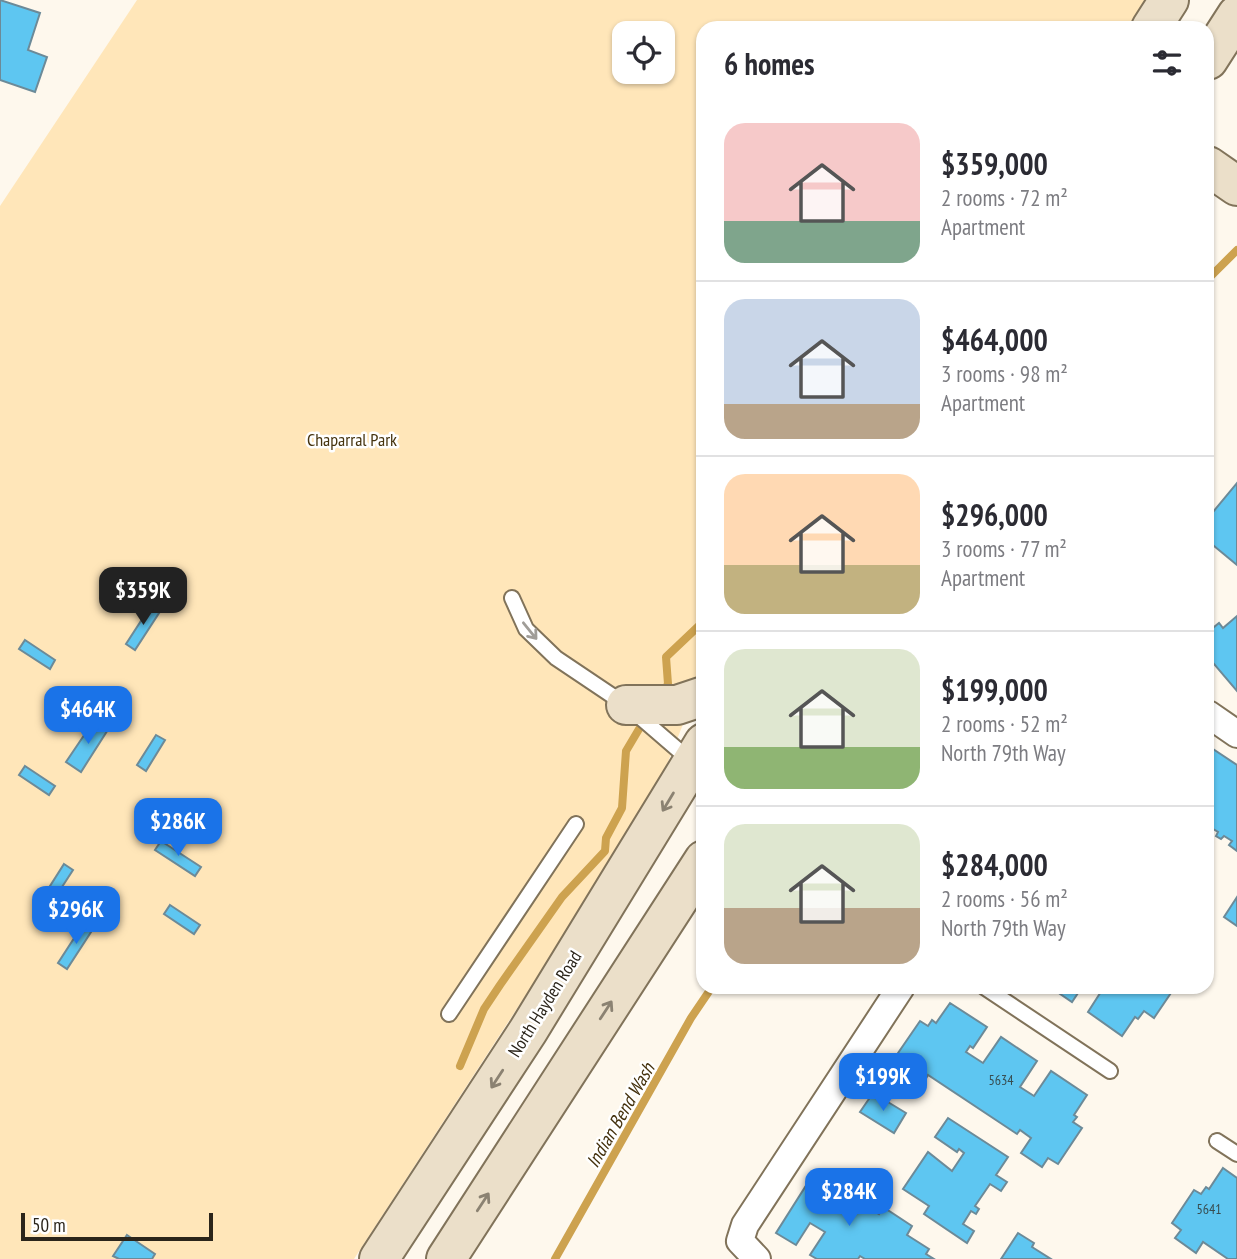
<!DOCTYPE html>
<html lang="en">
<head>
<meta charset="utf-8">
<style>
  :root { --surface:#fff; --page:#f7f7f7; --text:#2b2b33; --muted:#7c7c81; --line:#e1e1e2; --accent:#1a73e8 }
  body { margin:0; font-family:"PT Sans Narrow",sans-serif; background:var(--page); color:var(--text); height:100vh; display:flex; flex-direction:column; font-size:26px; white-space:nowrap }
  * { box-sizing:border-box; margin:0 }
  p { font-size:23px; color:var(--muted) }
  .icon { flex:none; width:38px; height:38px; fill:none; stroke:currentColor; stroke-width:2; stroke-linecap:round; stroke-linejoin:round }
  .map { position:relative; flex:1; overflow:hidden }
  .side { position:absolute; left:696px; top:21px; width:518px; height:973px; display:flex; flex-direction:column; background:var(--surface); border-radius:21px; box-shadow:0 2px 5px #0004 }
  .side>* { flex:none }
  .buttons { position:absolute; left:612px; top:21px; display:grid; gap:14px }
  .buttons a { display:grid; place-items:center; width:63px; height:63px; border-radius:14px; background:var(--surface); box-shadow:0 2px 5px #0004; font-size:35px }
  .scale { position:absolute; left:21px; bottom:18px; width:192px; box-sizing:border-box; padding-left:7px; border:4px solid #2b251b; border-top:0; font-size:19px; line-height:24px; white-space:nowrap; color:#2b251b; -webkit-text-stroke:5px #fff; paint-order:stroke }
  .price { position:absolute; translate:-50% -60px; padding:0 16px; border-radius:14px; background:var(--accent); color:#fff; font-size:23px; line-height:46px; filter:drop-shadow(0 2px 4px #0008) }
  .price::after { content:''; position:absolute; left:50%; top:42px; width:21px; height:16px; margin-left:-10px; background:inherit; clip-path:polygon(0 0,100% 0,50% 100%) }
  .price.selected { background:#222; color:#fff }
  ul { padding:0; list-style:none }
  li { display:flex; align-items:center; gap:21px; height:175px; padding:0 28px }
  li+li { border-top:2px solid var(--line) }
  li span { display:grid; place-items:center; flex:none; width:196px; height:140px; border-radius:21px; color:#555 }
  li>.icon { margin-inline-start:auto }
  span .icon { width:84px; height:84px; fill:#fffc; stroke-width:1 }
  li b { font-size:30px }
  h2 { display:flex; justify-content:space-between; align-items:center; height:84px; padding:0 28px; font-size:30px }
  .map>svg:first-child { display:block }
  .green { fill:#ffe6b9; fill-rule:evenodd }
  .lines { fill:none; stroke-linecap:round; stroke-linejoin:round }
  .stream { stroke:#cda24f; stroke-width:8 }
  .building { fill:#5ec6f1; stroke:#6c8a98; stroke-width:2 }
  .lane-casing { stroke:#81735a; stroke-width:18 }
  .street-casing { stroke:#81735a; stroke-width:30 }
  .secondary-casing { stroke:#81735a; stroke-width:42 }
  .lane { stroke:#fff; stroke-width:14 }
  .street { stroke:#fff; stroke-width:26 }
  .secondary { stroke:#ebdfc9; stroke-width:38 }
  .oneway { stroke:#a09d98 }
  .oneway2 { stroke:#8b8272 }
  .labels { text-anchor:middle; stroke-width:5; stroke-linejoin:round; paint-order:stroke }
  .number-label { font-size:14px; fill:#384d50 }
  .park-label { font-size:18px; fill:#46340f; stroke:#fff }
  .street-label { font-size:18px; fill:#2b251b; stroke:#fff }
  .water-label { font-size:19px; font-style:italic; fill:#44310d; stroke:#fff }
</style>
</head>
<body>
<div class="map">
<svg width="1237" height="1259" viewBox="0 0 1237 1259">
  <rect width="100%" height="100%" fill="#fef8ed"/>
  <!-- green -->
  <path class="green" d="M137 0H1145L1127 28H704L703 674 660 782 574 921 354 1259H0V206ZM625 33H663V72H625Z"/>
  <g class="lines">
    <!-- stream -->
    <g class="stream">
      <path d="M1208 279 1237 250"/>
      <path d="M662 694 668 684 666 657 704 621"/>
      <path d="M460 1066 484 1009 500 985 562 897 605 851 606 838 622 808 626 751 645 719"/>
      <path d="M555 1259 691 1018 712 987"/>
    </g>
  </g>
  <!-- building -->
  <g class="building">
    <path d="M0 0 40 13 28 50 47 57 35 92 0 80Z"/>
    <path d="M1237 483V565L1208 541V518Z"/>
    <path d="M152 604 161 610 135 650 126 644Z"/>
    <path d="M1237 616V691L1208 657V632L1219 623 1223 628Z"/>
    <path d="M25 640 55 660 50 669 19 649Z"/>
    <path d="M95 719 109 728 81 772 66 762Z"/>
    <path d="M156 735 165 740 146 771 137 765Z"/>
    <path d="M1210 747 1237 765V851L1229 845 1232 841 1224 836 1221 839 1216 836 1218 832 1208 826V751Z"/>
    <path d="M25 766 55 786 49 795 19 775Z"/>
    <path d="M161 841 201 867 195 876 155 850Z"/>
    <path d="M64 864 73 870 47 910 38 905Z"/>
    <path d="M1237 897V926L1224 917Z"/>
    <path d="M170 905 200 925 194 934 164 914Z"/>
    <path d="M84 923 93 929 67 969 58 963Z"/>
    <path d="M1050 987H1082L1072 1002Z"/>
    <path d="M1104 987H1175L1154 1018 1144 1011 1138 1019 1135 1017 1122 1036 1088 1012Z"/>
    <path d="M950 1003 987 1027 973 1048 970 1046 966 1052 983 1063 1001 1037 1037 1061 1020 1087 1034 1096 1051 1071 1087 1095 1074 1115 1077 1117 1073 1122 1082 1128 1058 1164 1048 1158 1042 1167 1021 1153 1031 1138 1020 1130 1017 1134 928 1075 921 1087 900 1073 906 1063 896 1056 920 1021 928 1026 932 1020 936 1023Z"/>
    <path d="M873 1093 906 1113 894 1133 860 1112Z"/>
    <path d="M948 1118 1008 1157 996 1175 1007 1182 1001 1191 990 1184 975 1206 979 1209 976 1214 971 1211 963 1224 974 1231 967 1243 924 1214 929 1206 903 1189 928 1152 952 1171 964 1153 959 1149 957 1152 935 1137Z"/>
    <path d="M1223 1168 1237 1178V1259H1228L1203 1242 1196 1253 1175 1238 1181 1230 1172 1223 1194 1190 1201 1194 1206 1187 1209 1189Z"/>
    <path d="M814 1173 829 1183 826 1188 836 1194 839 1189 844 1193 841 1197 858 1208 861 1203 879 1214 883 1207 912 1226 907 1235 929 1249 926 1254 934 1259H865L860 1256 858 1259H817L810 1255 825 1232 810 1223 796 1245 776 1233Z"/>
    <path d="M1018 1233 1034 1243 1032 1247 1051 1259H1001Z"/>
    <path d="M127 1235 155 1254 152 1259H119L113 1256Z"/>
  </g>
  <g class="lines">
    <!-- lane casing -->
    <g class="lane-casing">
      <g id="lane">
        <path d="M512 598 526 629 556 658 626 705 691 761"/>
        <path d="M984 987 1110 1071"/>
        <path d="M449 1014 576 824"/>
        <path d="M1217 1141 1237 1154"/>
      </g>
    </g>
    <!-- street casing -->
    <g class="street-casing">
      <g id="street">
        <path d="M1208 714 1237 734"/>
        <path d="M757 1259 740 1241 745 1225 901 987"/>
      </g>
    </g>
    <!-- secondary casing -->
    <g class="secondary-casing">
      <g id="secondary">
        <path d="M1151 28 1169 0"/>
        <path d="M1208 60 1237 15"/>
        <path d="M1208 166 1237 186"/>
        <path d="M626 705H677L704 696"/>
        <path d="M379 1259 528 1031 704 743"/>
        <path d="M446 1259 704 860"/>
      </g>
    </g>
    <!-- lane -->
    <use href="#lane" class="lane"/>
    <!-- street -->
    <use href="#street" class="street"/>
    <!-- secondary -->
    <use href="#secondary" class="secondary"/>
  </g>
  <!-- one-way arrows -->
  <defs><path id="oneway-shaft" d="M-6 0H5M1.5-3L5.5 0L1.5 3" fill="none" stroke-width="1.6" stroke-linecap="round" stroke-linejoin="round" transform="scale(1.75)"/></defs>
  <use class="oneway" href="#oneway-shaft" transform="translate(530 631) rotate(51)"/>
  <g class="oneway2">
    <use href="#oneway-shaft" transform="translate(668 802) rotate(121)"/>
    <use href="#oneway-shaft" transform="translate(606 1010) rotate(-57)"/>
    <use href="#oneway-shaft" transform="translate(497 1079) rotate(123)"/>
    <use href="#oneway-shaft" transform="translate(483 1202) rotate(-57)"/>
  </g>
  <g class="labels">
    <!-- number labels -->
    <g class="number-label">
      <text x="1001" y="1085">5634</text>
      <text x="1209" y="1214">5641</text>
    </g>
    <!-- park labels -->
    <g class="park-label">
      <text x="352" y="446">Chaparral Park</text>
    </g>
    <!-- street labels -->
    <g class="street-label">
      <text transform="translate(545 1004) rotate(-58)" y="6">North Hayden Road</text>
    </g>
    <!-- water labels -->
    <g class="water-label">
      <text transform="translate(620 1115) rotate(-60)" y="7">Indian Bend Wash</text>
    </g>
  </g>
</svg>
<div class="buttons">
<a><svg class="icon" aria-label="locate" viewBox="0 0 24 24"><circle cx="12" cy="12" r="6"/><path d="M12 2v4M12 18v4M2 12h4M18 12h4"/></svg></a>
</div>
<div class="scale">50 m</div>
<b class="price selected" style="left:143px;top:627px">$359K</b>
<b class="price" style="left:88px;top:746px">$464K</b>
<b class="price" style="left:178px;top:858px">$286K</b>
<b class="price" style="left:76px;top:946px">$296K</b>
<b class="price" style="left:883px;top:1113px">$199K</b>
<b class="price" style="left:849px;top:1228px">$284K</b>
<section class="side">
<h2>6 homes<svg class="icon" aria-label="filters" viewBox="0 0 24 24"><path d="M4 7h16M4 17h16"/><circle cx="9" cy="7" r="2"/><circle cx="15" cy="17" r="2"/></svg></h2>
<ul>
<li><span style="background:linear-gradient(#f6c9c9 70%,#7fa58c 0)"><svg class="icon" aria-label="home" viewBox="0 0 24 24"><path d="M3 11l9-7 9 7M6 9v11h12V9"/></svg></span><div><b>$359,000</b><p>2 rooms · 72 m²</p><p>Apartment</p></div></li>
<li><span style="background:linear-gradient(#c9d6e8 75%,#b9a48a 0)"><svg class="icon" aria-label="home" viewBox="0 0 24 24"><path d="M3 11l9-7 9 7M6 9v11h12V9"/></svg></span><div><b>$464,000</b><p>3 rooms · 98 m²</p><p>Apartment</p></div></li>
<li><span style="background:linear-gradient(#ffd9b3 65%,#c2b280 0)"><svg class="icon" aria-label="home" viewBox="0 0 24 24"><path d="M3 11l9-7 9 7M6 9v11h12V9"/></svg></span><div><b>$296,000</b><p>3 rooms · 77 m²</p><p>Apartment</p></div></li>
<li><span style="background:linear-gradient(#dfe7d0 70%,#8fb573 0)"><svg class="icon" aria-label="home" viewBox="0 0 24 24"><path d="M3 11l9-7 9 7M6 9v11h12V9"/></svg></span><div><b>$199,000</b><p>2 rooms · 52 m²</p><p>North 79th Way</p></div></li>
<li><span style="background:linear-gradient(#dfe7d0 60%,#b9a48a 0)"><svg class="icon" aria-label="home" viewBox="0 0 24 24"><path d="M3 11l9-7 9 7M6 9v11h12V9"/></svg></span><div><b>$284,000</b><p>2 rooms · 56 m²</p><p>North 79th Way</p></div></li>
</ul>
</section>
</div>
</body>
</html>
